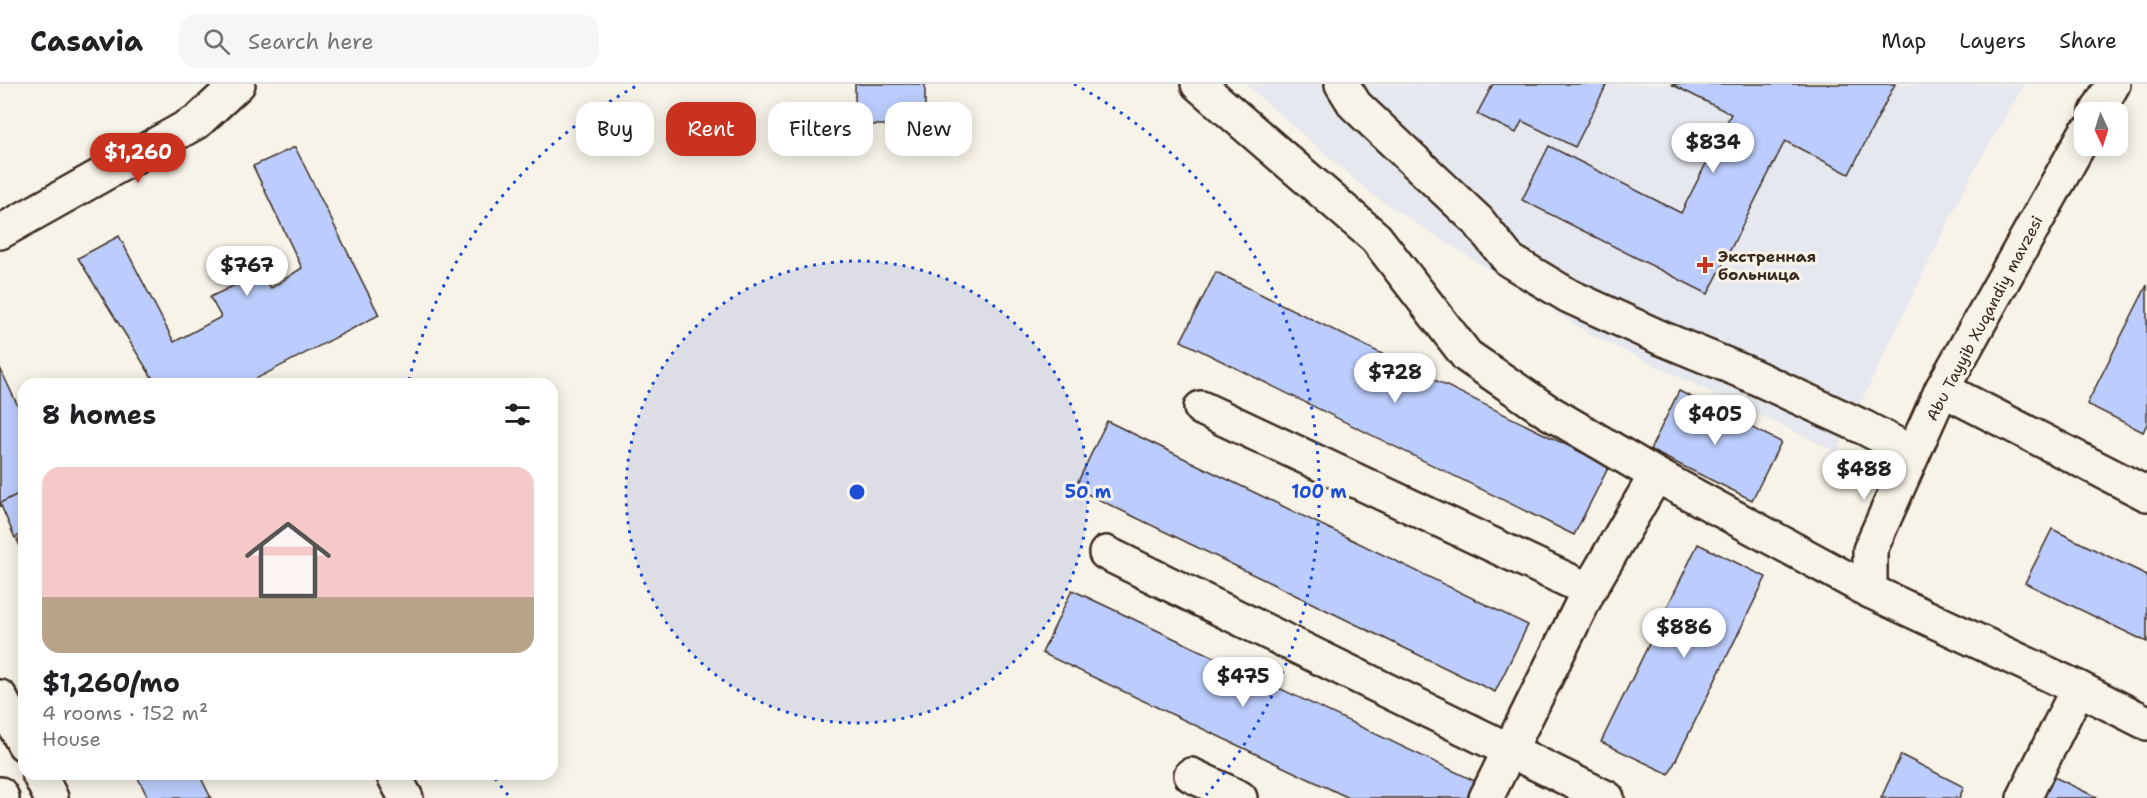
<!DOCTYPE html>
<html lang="en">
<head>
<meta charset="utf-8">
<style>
  :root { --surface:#fff; --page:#f6f6f6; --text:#202124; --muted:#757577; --line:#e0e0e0; --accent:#c8321e }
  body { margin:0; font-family:"Shantell Sans",sans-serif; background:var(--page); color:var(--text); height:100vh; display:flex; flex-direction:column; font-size:22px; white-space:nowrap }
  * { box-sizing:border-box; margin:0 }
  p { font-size:20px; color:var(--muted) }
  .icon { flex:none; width:33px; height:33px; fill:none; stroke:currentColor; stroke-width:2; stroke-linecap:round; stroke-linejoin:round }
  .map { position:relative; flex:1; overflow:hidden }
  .details { position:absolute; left:18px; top:294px; width:540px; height:402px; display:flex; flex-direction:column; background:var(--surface); border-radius:18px; box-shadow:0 3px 15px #0003 }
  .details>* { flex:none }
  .banner { position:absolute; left:576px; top:18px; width:570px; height:54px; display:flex; gap:12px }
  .needle { width:39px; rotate:176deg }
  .buttons { position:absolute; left:2074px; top:18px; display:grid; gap:12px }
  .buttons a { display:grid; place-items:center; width:54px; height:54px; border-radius:12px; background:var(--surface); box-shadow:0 3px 15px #0003; font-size:30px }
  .price { position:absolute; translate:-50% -51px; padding:0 14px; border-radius:21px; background:#fff; color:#222; font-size:20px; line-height:39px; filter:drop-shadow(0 2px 3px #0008) }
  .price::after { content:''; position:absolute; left:50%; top:36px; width:18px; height:14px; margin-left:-9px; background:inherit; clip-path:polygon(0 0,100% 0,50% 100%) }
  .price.active { background:var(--accent); color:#fff }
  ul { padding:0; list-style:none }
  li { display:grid; align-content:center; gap:12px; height:318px; padding:0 24px }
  li span { display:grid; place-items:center; height:186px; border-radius:18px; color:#555 }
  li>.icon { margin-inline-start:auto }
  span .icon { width:108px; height:108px; fill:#fffc; stroke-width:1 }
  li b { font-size:26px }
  h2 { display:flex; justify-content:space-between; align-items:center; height:72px; padding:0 24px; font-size:26px }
  .tag { padding:0 21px; border-radius:18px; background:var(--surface); box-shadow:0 3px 15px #0003; font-size:21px; line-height:54px }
  .tag.active { background:var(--accent); color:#fff }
  header { display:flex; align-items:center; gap:36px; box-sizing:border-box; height:84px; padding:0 30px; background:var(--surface); border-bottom:2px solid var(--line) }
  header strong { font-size:28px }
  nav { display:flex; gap:33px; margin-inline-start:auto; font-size:21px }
  .search { width:420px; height:54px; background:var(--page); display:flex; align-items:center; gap:15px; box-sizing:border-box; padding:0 21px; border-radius:18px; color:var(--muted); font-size:22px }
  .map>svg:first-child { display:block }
  .built { fill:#e5e8ee }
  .building { fill:#bccdfd; stroke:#3b2a1e; stroke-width:1.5 }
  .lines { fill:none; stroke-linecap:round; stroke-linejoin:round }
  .minor-casing { stroke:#3b2a1e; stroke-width:38 }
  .major-casing { stroke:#3b2a1e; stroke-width:38 }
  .minor { stroke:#f7f3e8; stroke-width:33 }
  .major { stroke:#f7f3e8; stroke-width:33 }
  .ring { fill:none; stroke:#1d4ed8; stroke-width:3; stroke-dasharray:3 6 }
  .poi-dot { fill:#c8321e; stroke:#f7f3e8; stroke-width:2 }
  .labels { text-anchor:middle; stroke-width:6; stroke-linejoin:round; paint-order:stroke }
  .poi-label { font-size:16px; font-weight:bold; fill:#3b2a1e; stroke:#f7f3e8; text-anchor:start }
  .street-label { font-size:16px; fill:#3b2a1e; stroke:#f7f3e8 }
  .centre { fill:#1d4ed8; stroke:#f7f3e8; stroke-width:3 }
  .ring-label { font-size:18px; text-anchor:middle; font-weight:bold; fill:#1d4ed8; stroke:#f7f3e8; stroke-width:6; stroke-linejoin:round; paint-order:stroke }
</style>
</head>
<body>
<header>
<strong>Casavia</strong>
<div class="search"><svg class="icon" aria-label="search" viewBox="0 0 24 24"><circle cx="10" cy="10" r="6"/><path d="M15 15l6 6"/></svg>Search here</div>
<nav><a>Map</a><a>Layers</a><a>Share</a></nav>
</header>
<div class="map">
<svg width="2147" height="714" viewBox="0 0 2147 714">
  <rect width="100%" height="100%" fill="#f7f3e8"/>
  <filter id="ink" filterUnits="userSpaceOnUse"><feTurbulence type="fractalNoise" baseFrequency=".0167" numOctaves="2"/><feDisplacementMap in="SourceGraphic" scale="12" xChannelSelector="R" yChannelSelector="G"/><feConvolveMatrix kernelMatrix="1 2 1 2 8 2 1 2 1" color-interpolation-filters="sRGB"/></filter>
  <g filter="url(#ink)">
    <!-- built -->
    <path class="built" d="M1245 0H2025L1970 93 1837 368 1591 251 1374 112Z"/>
    <!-- building -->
    <g class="building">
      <rect x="855" y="0" width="70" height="41"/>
      <path d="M1493 0H1607L1575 63 1522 37 1516 49 1477 30Z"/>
      <path d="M1671 0H1895L1849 90 1785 57 1708 210 1522 116 1549 62 1681 129 1731 30Z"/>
      <path d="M295 63 379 231 246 300H156L78 174 119 152 174 258 221 233 210 213 260 189 271 204 302 184 253 82Z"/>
      <path d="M1216 188 1609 382 1574 451 1181 257Z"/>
      <path d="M2147 201V340L2143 348 2087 320Z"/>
      <path d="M0 284 24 335V411L0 422Z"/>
      <path d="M1679 307 1781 358 1752 416 1650 366Z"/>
      <path d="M1107 337 1528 541 1495 608 1075 404Z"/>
      <path d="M24 407V449L15 454 0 419Z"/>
      <path d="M2052 445 2147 491V558L2025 499Z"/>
      <path d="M24 453V470L17 456Z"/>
      <path d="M1698 460 1766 493 1669 690 1601 658Z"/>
      <path d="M1072 506 1475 697 1467 714H1349L1042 569Z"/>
      <path d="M1901 671 1964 703 1959 714H1881Z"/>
      <path d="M136 690H199L211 714H148Z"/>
      <path d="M2048 690 2098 714H2036Z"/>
    </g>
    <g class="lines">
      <!-- minor casing -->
      <g class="minor-casing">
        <g id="minor">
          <path d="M1198 0 1376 154 1467 272 1547 327 1656 391 1870 507"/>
          <path d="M1342 0 1355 21 1478 137 1509 176 1569 212 1661 254 1744 288 1863 343 1913 369"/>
          <path d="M2097 28 2113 0"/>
          <path d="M2085 50 1942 305 1870 466V507L2078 604 2147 639"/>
          <path d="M0 148 198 37 238 0"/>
          <path d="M1942 305 2147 410"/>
          <path d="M1201 324 1589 506"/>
          <path d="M1106 469 1607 714"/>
          <path d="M393 690 406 714"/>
          <path d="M1191 691 1240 714"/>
          <path d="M1486 714 1589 506 1656 391"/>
          <path d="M2024 714 2078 604"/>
        </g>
      </g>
      <!-- major casing -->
      <g class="major-casing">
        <g id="major">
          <path d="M0 613 24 660"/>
          <path d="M39 690 51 714"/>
          <path d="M0 710 2 714"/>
        </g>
      </g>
      <!-- minor -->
      <use href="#minor" class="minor"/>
      <!-- major -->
      <use href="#major" class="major"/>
    </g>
  </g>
  <!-- distance rings -->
  <circle cx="857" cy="408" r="231" fill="#1d4ed8" fill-opacity=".12"/>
  <g class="ring">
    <circle cx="857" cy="408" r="231"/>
    <path d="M508 711A462 462 0 0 1 493 692M409 296A462 462 0 0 1 640 0M1074 0A462 462 0 0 1 1206 711"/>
  </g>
  <!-- markers -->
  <path class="poi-dot" d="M1702 172h6v6h6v6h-6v6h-6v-6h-6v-6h6z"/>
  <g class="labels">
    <!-- poi labels -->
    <g class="poi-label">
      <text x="1718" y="178">Экстренная<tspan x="1718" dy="18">больница</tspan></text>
    </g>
    <!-- street labels -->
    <g class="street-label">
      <text transform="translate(1984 234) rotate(-62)" y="6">Abu Tayyib Xuqandiy mavzesi</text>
    </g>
  </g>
  <circle cx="857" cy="408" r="9" class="centre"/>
  <g class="ring-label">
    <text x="1088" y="414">50 m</text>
    <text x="1319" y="414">100 m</text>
  </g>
</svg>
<div class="buttons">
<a><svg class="needle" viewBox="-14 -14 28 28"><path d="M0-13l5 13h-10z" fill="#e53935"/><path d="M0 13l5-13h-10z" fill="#757577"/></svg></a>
</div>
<b class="price" style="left:1713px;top:90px">$834</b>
<b class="price active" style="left:138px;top:100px">$1,260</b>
<b class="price" style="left:247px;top:213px">$767</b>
<b class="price" style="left:1395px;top:320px">$728</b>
<b class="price" style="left:1715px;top:362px">$405</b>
<b class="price" style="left:1864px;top:417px">$488</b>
<b class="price" style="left:1684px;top:575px">$886</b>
<b class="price" style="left:1243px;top:624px">$475</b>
<div class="banner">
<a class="tag">Buy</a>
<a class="tag active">Rent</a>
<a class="tag">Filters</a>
<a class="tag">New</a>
</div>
<section class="details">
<h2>8 homes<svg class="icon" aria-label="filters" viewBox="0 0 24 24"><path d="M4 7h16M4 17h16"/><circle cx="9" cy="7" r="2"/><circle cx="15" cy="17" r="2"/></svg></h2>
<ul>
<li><span style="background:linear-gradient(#f6c9c9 70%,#b9a48a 0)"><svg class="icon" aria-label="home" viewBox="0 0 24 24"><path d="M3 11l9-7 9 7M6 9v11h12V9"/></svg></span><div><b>$1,260/mo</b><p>4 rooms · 152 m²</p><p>House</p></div></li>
</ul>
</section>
</div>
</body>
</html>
